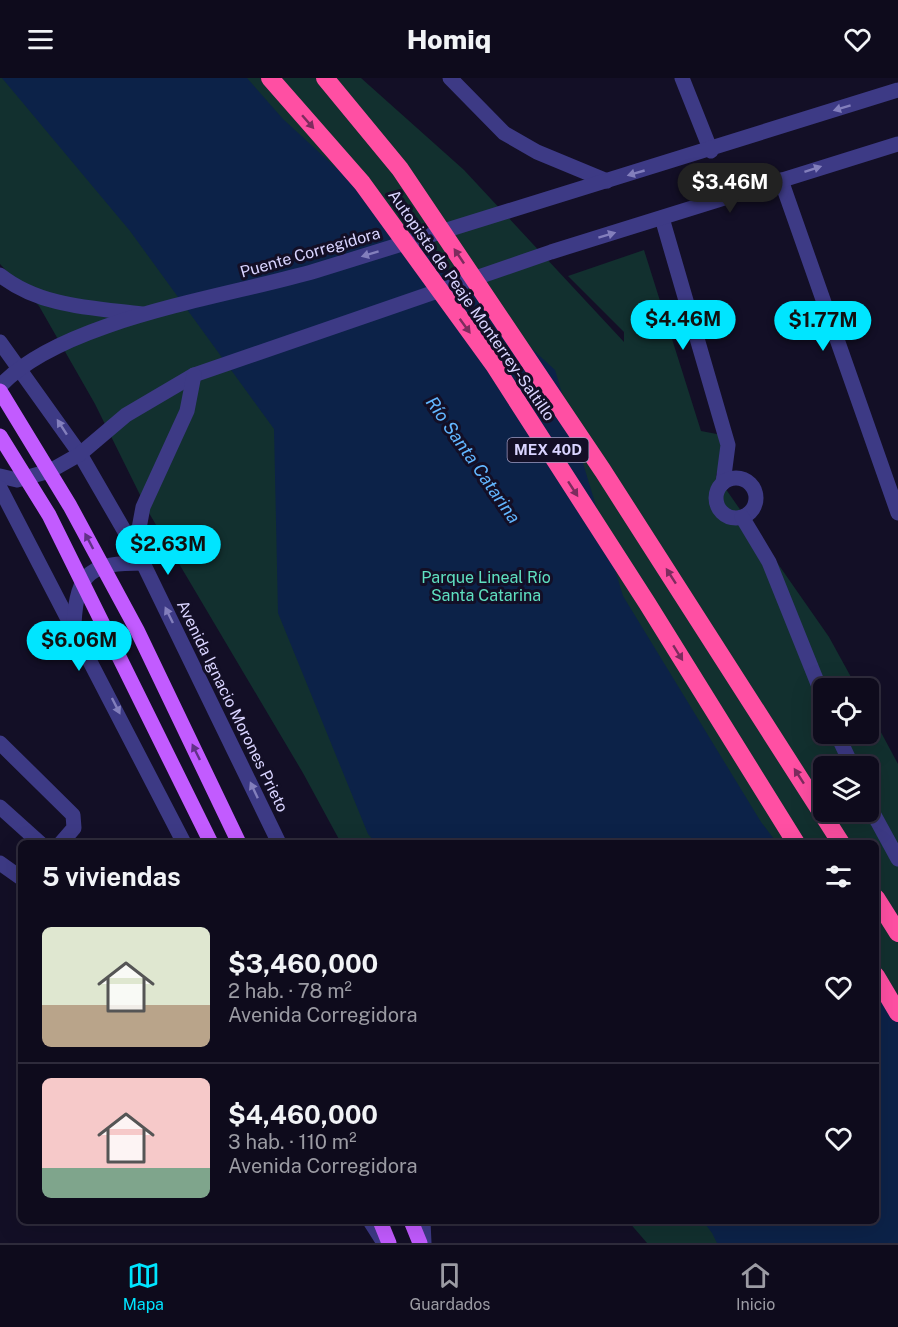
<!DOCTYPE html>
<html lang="es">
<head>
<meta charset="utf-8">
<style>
  :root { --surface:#0e0b1c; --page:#171425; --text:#f1f3f6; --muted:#9b9ba3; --line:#2e2b3b; --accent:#00e5ff }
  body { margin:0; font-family:"Public Sans",sans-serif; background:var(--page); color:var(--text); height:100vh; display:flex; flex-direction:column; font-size:22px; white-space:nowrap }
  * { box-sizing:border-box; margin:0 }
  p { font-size:20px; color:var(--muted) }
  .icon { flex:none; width:33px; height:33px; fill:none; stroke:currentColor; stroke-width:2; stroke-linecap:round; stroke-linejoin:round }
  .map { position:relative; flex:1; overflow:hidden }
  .panel { position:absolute; left:18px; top:762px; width:861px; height:384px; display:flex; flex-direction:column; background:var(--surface); border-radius:9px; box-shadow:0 6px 24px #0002,0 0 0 2px var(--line) }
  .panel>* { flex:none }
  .fabs { position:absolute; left:813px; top:600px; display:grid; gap:12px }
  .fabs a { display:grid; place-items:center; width:66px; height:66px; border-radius:9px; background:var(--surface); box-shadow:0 6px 24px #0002,0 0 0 2px var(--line); font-size:30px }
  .price { position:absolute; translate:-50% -51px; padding:0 14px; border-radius:21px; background:var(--accent); color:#111; font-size:20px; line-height:39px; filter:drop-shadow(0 2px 3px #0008) }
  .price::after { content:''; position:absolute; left:50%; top:36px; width:18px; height:14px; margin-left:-9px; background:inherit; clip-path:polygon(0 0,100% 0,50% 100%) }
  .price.on { background:#222; color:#fff }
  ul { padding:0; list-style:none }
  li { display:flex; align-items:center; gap:18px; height:150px; padding:0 24px }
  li+li { border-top:2px solid var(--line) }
  li span { display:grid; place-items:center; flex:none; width:168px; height:120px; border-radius:9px; color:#555 }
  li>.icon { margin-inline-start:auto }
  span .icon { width:72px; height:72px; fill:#fffc; stroke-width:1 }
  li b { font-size:26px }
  h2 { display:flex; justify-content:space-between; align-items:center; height:72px; padding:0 24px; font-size:26px }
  header { display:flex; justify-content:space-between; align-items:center; height:78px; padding:0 24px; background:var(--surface); font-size:27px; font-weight:800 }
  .tab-bar { display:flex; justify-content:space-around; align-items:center; height:84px; border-top:2px solid var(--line); background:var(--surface); font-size:16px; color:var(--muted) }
  .tab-bar a { display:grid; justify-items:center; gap:3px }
  .tab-bar .on { color:var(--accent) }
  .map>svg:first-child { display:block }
  .green { fill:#12302f; fill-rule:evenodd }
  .water { fill:#0c2248 }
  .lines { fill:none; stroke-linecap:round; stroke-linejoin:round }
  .minor { stroke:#3d3a85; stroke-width:15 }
  .major { stroke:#c25bff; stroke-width:15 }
  .highway { stroke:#ff4fa3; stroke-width:18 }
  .major-bridge { stroke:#c25bff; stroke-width:15 }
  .highway-bridge { stroke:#ff4fa3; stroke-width:18 }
  .oneway { fill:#837fbc }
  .oneway2 { fill:#7d2c5e }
  .oneway3 { fill:#623188 }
  .labels { text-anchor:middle; stroke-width:6; stroke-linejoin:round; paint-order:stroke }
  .shield { fill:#130f26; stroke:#9e99be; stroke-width:1.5 }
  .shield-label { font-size:15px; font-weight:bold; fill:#d9d4ff }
  .street-label { font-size:16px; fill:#d9d4ff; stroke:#130f26 }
  .park-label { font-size:16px; fill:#5fe0c0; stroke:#130f26 }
  .water-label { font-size:18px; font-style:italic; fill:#62b6ff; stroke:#130f26 }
</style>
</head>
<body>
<header><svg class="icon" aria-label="menu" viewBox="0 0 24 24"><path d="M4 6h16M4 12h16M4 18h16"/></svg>Homiq<svg class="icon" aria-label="heart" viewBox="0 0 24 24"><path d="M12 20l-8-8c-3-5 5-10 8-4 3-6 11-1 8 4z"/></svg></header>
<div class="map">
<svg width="898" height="1165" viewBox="0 0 898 1165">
  <rect width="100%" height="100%" fill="#130f26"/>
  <!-- green -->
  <path class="green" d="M0 0H361L464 92 624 264V254L568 198 644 172 701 353 722 357V381L716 397 829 559 857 610H824V656H868L869 632 898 686V1165H647L628 1143H876V765H341L303 695 149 435 95 326 39 228 0 186ZM824 688H868V734H824Z"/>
  <!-- water -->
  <g class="water">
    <path d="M2 0H247L283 41 555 292 623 518 761 744 777 765H376L368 756 278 535 274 351 130 153Z"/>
    <path d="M876 893 898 922V1165H717L712 1155 703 1143H876Z"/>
  </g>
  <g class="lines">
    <!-- minor -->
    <g class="minor">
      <path d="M450 0 504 55 537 74 607 103"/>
      <path d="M682 0 711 73"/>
      <path d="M781 102 898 435"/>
      <path d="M662 140 728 367 723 405"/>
      <path d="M0 197C40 229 94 230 142 236"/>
      <path d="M0 264 80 376 143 485 279 765"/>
      <path d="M0 308C63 241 226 219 315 193 510 134 704 73 898 12"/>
      <path d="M0 398 17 402 50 393 80 376 126 337 194 297 551 174 898 66"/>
      <circle cx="736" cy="420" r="20"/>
      <path d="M0 410 184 765"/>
      <path d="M742 439 769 484 824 621"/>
      <path d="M135 472 143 429 187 333 194 297"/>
      <path d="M74 546C77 493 91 485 143 485"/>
      <path d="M837 656 852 688"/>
      <path d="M0 665 73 737 74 750 61 765"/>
      <path d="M868 726 898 781"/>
      <path d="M0 729 40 765"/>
      <path d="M0 785 21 800"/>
      <path d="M370 1143 384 1165"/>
      <path d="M423 1143 424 1165"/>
    </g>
    <!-- major -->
    <g class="major">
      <path d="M380 1143 389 1165"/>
      <path d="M411 1143 420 1165"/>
    </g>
    <!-- highway -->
    <g class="highway">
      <path d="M876 820 898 855"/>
      <path d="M876 898 898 935"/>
    </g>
    <!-- major-bridge -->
    <g class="major-bridge">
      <path d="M0 313 70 428 137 552 239 765"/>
      <path d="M0 358 49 437 211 765"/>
    </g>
    <!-- highway-bridge -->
    <g class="highway-bridge">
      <path d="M270 0 362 105 494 287 647 525 796 765"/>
      <path d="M325 0 400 91 603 393 841 765"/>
    </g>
  </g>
  <!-- one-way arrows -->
  <defs><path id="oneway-solid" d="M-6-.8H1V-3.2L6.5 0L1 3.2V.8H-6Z" transform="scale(1.5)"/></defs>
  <g class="oneway">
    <use href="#oneway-solid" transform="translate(842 30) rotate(163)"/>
    <use href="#oneway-solid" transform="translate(813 91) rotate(-18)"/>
    <use href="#oneway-solid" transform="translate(636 95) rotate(164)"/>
    <use href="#oneway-solid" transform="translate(607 157) rotate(-17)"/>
    <use href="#oneway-solid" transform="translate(370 176) rotate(163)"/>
    <use href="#oneway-solid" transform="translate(62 349) rotate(-123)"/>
    <use href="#oneway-solid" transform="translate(169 537) rotate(-116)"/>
    <use href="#oneway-solid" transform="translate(116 628) rotate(63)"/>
    <use href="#oneway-solid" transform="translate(254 712) rotate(-115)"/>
  </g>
  <g class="oneway2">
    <use href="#oneway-solid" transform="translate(308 44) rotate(49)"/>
    <use href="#oneway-solid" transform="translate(459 178) rotate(-124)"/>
    <use href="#oneway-solid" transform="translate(465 248) rotate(54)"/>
    <use href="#oneway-solid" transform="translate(573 411) rotate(57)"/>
    <use href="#oneway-solid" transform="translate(671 498) rotate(-123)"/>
    <use href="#oneway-solid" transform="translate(678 575) rotate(58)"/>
    <use href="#oneway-solid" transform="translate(799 698) rotate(-123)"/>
  </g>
  <g class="oneway3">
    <use href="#oneway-solid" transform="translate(89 463) rotate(-118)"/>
    <use href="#oneway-solid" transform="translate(196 674) rotate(-116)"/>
  </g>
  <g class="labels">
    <!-- shield labels -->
    <rect class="shield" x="507.5" y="360" width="81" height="24" rx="4.5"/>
    <g class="shield-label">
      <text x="548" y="377">MEX 40D</text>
    </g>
    <!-- street labels -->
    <g class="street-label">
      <text transform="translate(310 174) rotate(-16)" y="6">Puente Corregidora</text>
      <text transform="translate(472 227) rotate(55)" y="6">Autopista de Peaje Monterrey-Saltillo</text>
      <text transform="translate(233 628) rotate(64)" y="6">Avenida Ignacio Morones Prieto</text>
    </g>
    <!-- park labels -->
    <g class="park-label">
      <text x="486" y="505">Parque Lineal Río<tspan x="486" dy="18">Santa Catarina</tspan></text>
    </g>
    <!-- water labels -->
    <g class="water-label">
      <text transform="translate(473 382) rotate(55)" y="6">Río Santa Catarina</text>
    </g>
  </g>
</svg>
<div class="fabs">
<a><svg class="icon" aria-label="locate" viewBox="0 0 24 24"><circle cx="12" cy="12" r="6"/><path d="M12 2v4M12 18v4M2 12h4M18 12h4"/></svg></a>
<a><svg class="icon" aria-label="layers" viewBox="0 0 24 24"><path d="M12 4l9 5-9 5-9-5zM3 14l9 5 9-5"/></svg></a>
</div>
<b class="price on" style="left:730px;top:136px">$3.46M</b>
<b class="price" style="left:683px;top:273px">$4.46M</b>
<b class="price" style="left:823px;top:274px">$1.77M</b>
<b class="price" style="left:168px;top:498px">$2.63M</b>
<b class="price" style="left:79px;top:594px">$6.06M</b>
<section class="panel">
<h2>5 viviendas<svg class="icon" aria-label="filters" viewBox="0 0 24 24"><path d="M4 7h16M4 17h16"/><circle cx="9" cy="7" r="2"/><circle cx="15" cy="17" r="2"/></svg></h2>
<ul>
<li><span style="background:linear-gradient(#dfe7d0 65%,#b9a48a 0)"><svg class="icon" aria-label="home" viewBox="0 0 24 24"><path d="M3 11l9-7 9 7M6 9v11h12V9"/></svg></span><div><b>$3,460,000</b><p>2 hab. · 78 m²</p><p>Avenida Corregidora</p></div><svg class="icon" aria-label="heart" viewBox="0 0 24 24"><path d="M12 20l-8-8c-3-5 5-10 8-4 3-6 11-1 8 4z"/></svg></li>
<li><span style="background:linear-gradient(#f6c9c9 75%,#7fa58c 0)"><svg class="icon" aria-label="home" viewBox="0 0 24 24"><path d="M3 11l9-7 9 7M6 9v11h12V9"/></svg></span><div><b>$4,460,000</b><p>3 hab. · 110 m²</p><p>Avenida Corregidora</p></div><svg class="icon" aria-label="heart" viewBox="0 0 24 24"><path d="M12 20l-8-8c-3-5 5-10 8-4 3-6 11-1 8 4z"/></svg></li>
</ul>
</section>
</div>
<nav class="tab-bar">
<a class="on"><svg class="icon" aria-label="map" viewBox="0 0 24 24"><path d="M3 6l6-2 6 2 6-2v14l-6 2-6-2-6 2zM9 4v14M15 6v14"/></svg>Mapa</a>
<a><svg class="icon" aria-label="saved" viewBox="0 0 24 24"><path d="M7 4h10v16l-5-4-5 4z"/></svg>Guardados</a>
<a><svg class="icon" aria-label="home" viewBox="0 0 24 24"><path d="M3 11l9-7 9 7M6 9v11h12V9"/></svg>Inicio</a>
</nav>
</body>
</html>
